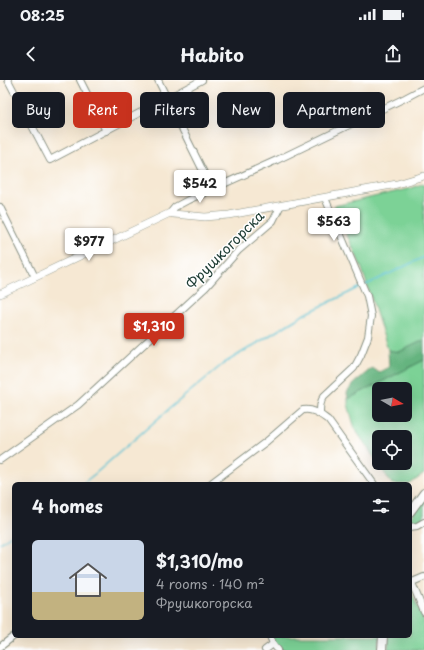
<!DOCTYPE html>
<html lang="en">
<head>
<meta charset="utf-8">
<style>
  :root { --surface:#171b24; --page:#20242c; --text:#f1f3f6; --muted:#9ea1a6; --line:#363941; --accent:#c8321e }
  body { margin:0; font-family:"Playpen Sans",sans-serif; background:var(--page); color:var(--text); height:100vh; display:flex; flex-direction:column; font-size:15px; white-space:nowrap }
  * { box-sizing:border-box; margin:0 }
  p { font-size:13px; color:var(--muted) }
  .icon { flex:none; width:22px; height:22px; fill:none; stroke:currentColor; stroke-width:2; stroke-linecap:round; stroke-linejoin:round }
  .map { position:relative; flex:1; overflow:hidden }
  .panel { position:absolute; left:12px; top:402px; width:400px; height:156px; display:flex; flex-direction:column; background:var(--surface); border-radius:6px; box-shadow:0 4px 16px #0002 }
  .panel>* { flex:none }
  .guide { position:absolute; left:12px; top:12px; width:400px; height:36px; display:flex; gap:8px }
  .needle { width:26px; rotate:100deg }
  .controls { position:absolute; left:372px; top:302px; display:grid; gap:8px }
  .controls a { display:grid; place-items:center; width:40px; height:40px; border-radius:6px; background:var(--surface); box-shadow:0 4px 16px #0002; font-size:20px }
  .price { position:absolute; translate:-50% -34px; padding:0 9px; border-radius:4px; background:#fff; color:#222; font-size:13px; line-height:26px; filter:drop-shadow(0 1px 2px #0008) }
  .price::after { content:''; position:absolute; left:50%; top:24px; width:12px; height:9px; margin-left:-6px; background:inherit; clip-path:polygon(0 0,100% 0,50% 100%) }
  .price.selected { background:var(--accent); color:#fff }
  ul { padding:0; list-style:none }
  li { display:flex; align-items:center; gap:12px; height:100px; padding:0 20px }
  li+li { border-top:1px solid var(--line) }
  li span { display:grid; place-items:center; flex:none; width:112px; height:80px; border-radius:6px; color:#555 }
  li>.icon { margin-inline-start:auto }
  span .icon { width:48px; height:48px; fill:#fffc; stroke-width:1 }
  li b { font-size:17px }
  h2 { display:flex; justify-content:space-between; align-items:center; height:48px; padding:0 20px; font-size:17px }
  .pill { padding:0 14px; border-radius:6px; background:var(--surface); box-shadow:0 4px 16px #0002; font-size:14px; line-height:36px }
  .pill.selected { background:var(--accent); color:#fff }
  .status { display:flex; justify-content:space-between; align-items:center; height:28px; padding:0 20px; background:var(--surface); direction:ltr }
  .status svg { height:11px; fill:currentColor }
  header { display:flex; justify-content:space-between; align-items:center; height:52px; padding:0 20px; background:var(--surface); font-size:18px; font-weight:700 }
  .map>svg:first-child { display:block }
  .green { fill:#7cd296; stroke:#4e8865; fill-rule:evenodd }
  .forest { fill:#65b47f; stroke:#42785a }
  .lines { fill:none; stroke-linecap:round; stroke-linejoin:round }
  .stream { stroke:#58c2d4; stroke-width:1.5 }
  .minor-casing { stroke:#8a9284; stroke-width:8 }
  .tertiary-casing { stroke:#8a9284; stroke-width:8 }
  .secondary-casing { stroke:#8a9284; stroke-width:10 }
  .minor { stroke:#fff; stroke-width:6 }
  .tertiary { stroke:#fff; stroke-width:7 }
  .secondary { stroke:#fff; stroke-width:8 }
  .labels { text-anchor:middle; stroke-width:3; stroke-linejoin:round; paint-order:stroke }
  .street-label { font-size:14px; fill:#1f3d34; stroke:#fff }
</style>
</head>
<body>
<div class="status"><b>08:25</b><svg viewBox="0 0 49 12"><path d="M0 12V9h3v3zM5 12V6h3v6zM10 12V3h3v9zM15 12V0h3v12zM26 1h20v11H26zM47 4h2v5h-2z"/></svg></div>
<header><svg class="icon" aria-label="back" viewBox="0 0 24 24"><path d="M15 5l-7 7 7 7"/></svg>Habito<svg class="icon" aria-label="share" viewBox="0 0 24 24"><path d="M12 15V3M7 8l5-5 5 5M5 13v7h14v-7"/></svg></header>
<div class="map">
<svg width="424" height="570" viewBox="0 0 424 570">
  <rect width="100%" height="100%" fill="#fff"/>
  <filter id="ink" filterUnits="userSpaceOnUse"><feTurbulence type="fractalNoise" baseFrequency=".025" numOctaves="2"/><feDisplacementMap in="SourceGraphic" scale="8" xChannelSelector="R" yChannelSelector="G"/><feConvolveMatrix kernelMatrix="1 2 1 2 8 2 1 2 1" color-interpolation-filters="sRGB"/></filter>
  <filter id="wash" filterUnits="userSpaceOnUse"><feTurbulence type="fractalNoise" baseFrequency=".012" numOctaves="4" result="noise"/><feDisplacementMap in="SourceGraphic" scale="16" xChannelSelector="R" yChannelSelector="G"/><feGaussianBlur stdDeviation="0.9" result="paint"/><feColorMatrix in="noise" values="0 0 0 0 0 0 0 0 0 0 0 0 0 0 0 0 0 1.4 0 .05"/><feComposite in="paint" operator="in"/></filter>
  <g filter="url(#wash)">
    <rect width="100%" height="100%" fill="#f6e8d3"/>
    <!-- green -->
    <g class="green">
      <path d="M424 103V260L399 272 388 270 361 186 334 126 412 108Z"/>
      <path d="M424 280V394L410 404H392L355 349 348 324V319ZM379 309H405V335H379ZM379 357H405V383H379Z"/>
      <path d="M424 419V438L413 444 410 443V438Z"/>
      <path d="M410 509 424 541V570H388L389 556H410Z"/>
      <path d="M270 556H380L379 570H278Z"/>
    </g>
    <!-- forest -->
    <path class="forest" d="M424 260V280L348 319 347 313 353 304 372 288 379 292 389 287 388 270 399 272Z"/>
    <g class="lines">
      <!-- stream -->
      <g class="stream">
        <path d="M364 206 424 177"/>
        <path d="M82 404 96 393 169 329 223 284 303 235 361 207"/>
        <path d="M0 463 14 453"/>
      </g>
    </g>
  </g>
  <g filter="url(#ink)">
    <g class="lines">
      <!-- minor casing -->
      <g class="minor-casing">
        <g id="minor">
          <path d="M8 0 50 80 202 0"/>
          <path d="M80 0 106 51"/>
          <path d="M158 0 212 109"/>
          <path d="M0 127 35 197"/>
          <path d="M170 133 175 127 188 120 277 80 405 18 424 8"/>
          <path d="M320 334C320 327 320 322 324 316L354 288 361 275 368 257 371 236 367 216 325 118"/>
          <path d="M0 380 78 325 206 207 238 171 273 141 280 127"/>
          <path d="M210 404 267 361 303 330C313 328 321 335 328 340L374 404"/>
          <path d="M410 447 417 446 424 442"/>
          <path d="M410 503 424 497"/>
          <path d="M412 503 424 532"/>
          <path d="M270 556 273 564 278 570"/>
          <path d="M0 567 14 556"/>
          <path d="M265 570 273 564"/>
        </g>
      </g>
      <!-- tertiary casing -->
      <g class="tertiary-casing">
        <path id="tertiary" d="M0 214 170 133 173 134 205 137 229 135 397 104 424 96"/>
      </g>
      <!-- secondary casing -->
      <g class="secondary-casing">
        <g id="secondary">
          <path d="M410 432 424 413"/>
          <path d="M382 570 383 556"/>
        </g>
      </g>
      <!-- minor -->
      <use href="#minor" class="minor"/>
      <!-- tertiary -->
      <use href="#tertiary" class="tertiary"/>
      <!-- secondary -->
      <use href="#secondary" class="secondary"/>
    </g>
  </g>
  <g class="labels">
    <!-- street labels -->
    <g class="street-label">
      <text transform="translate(225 170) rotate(-45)" y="5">Фрушкогорска</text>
    </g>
  </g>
</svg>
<div class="controls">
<a><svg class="needle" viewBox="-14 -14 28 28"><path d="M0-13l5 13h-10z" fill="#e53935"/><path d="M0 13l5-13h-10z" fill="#9ea1a6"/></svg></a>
<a><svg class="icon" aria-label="locate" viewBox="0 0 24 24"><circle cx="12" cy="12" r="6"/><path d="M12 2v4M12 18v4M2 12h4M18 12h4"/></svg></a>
</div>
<b class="price" style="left:200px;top:124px">$542</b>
<b class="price" style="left:334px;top:162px">$563</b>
<b class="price" style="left:89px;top:182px">$977</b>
<b class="price selected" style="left:154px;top:267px">$1,310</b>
<div class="guide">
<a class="pill">Buy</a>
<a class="pill selected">Rent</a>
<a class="pill">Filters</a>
<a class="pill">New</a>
<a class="pill">Apartment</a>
</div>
<section class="panel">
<h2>4 homes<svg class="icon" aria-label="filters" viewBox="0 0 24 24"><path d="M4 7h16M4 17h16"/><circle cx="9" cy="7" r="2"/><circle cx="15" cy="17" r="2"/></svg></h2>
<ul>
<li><span style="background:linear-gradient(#c9d6e8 65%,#c2b280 0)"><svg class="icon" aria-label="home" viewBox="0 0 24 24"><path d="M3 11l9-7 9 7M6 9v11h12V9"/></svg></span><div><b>$1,310/mo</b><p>4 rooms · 140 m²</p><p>Фрушкогорска</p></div></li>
</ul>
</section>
</div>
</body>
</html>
